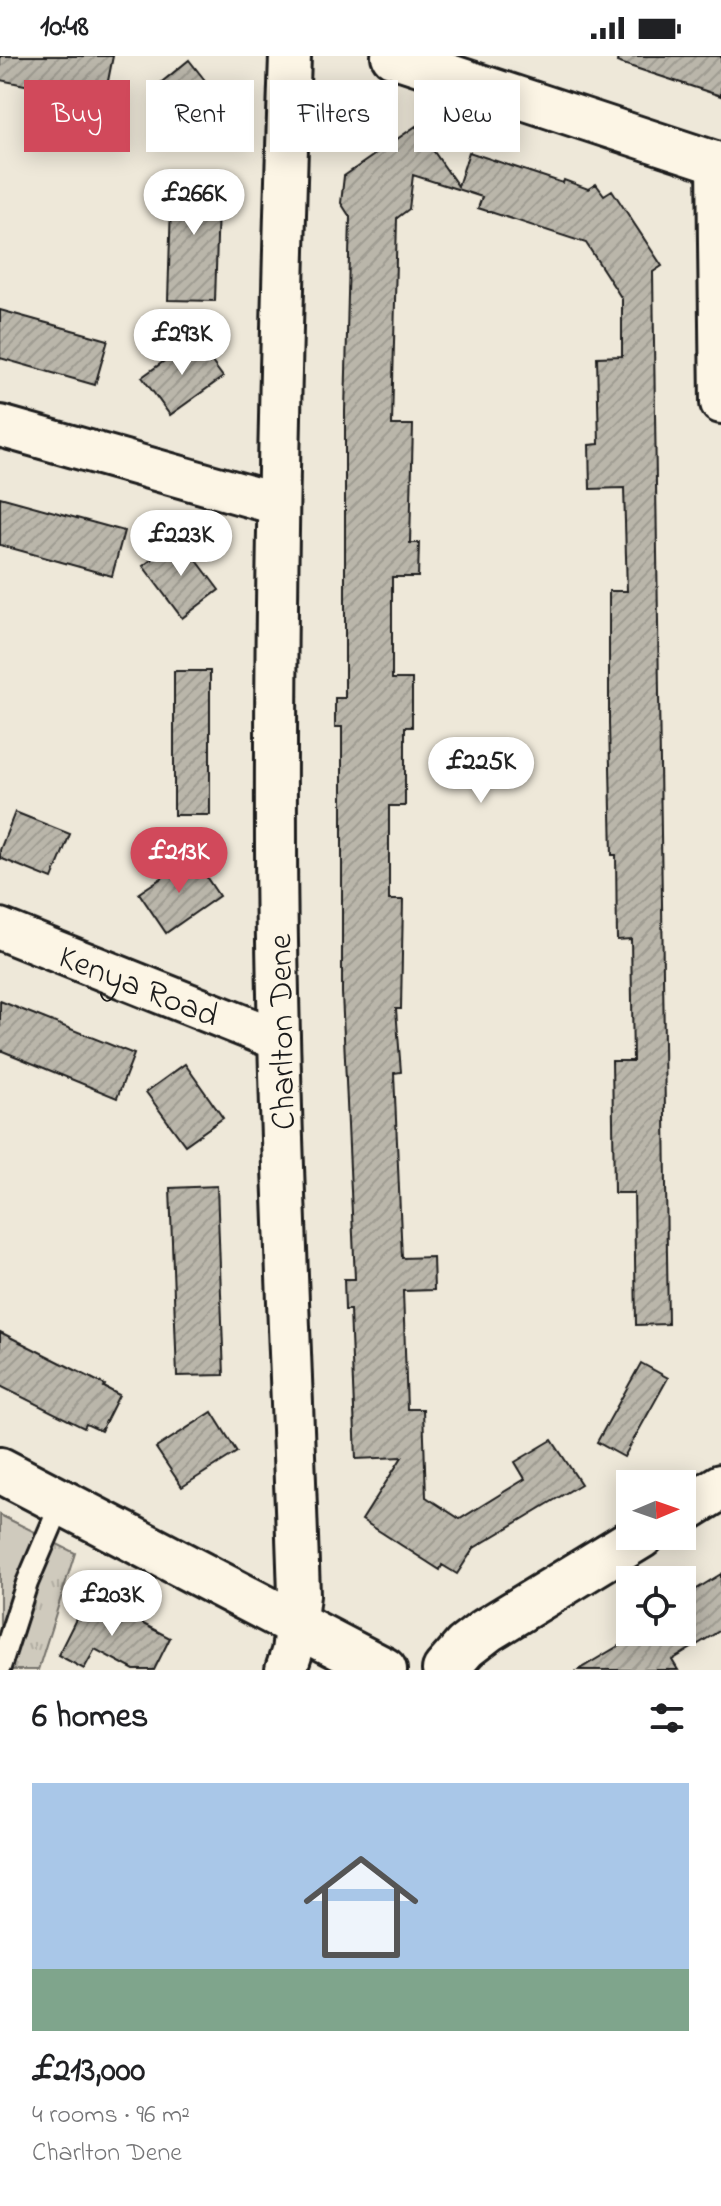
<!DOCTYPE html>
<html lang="en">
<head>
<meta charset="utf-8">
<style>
  :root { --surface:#fff; --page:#f2f2f2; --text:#202124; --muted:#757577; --line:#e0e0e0; --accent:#d1495b }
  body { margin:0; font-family:"Indie Flower",sans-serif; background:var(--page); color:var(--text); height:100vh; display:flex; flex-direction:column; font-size:30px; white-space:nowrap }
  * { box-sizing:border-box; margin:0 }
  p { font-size:26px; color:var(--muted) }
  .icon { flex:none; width:44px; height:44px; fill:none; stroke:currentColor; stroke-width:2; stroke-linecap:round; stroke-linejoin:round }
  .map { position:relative; height:1614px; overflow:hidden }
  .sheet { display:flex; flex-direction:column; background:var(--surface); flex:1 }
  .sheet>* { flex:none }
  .hud { position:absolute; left:24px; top:24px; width:674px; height:72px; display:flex; gap:16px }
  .needle { width:52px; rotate:88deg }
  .buttons { position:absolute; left:616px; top:1414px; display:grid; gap:16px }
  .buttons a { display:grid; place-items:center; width:80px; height:80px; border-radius:0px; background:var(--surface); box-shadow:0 4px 20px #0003; font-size:40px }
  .price { position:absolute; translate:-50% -68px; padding:0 18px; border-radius:28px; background:#fff; color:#222; font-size:26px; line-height:52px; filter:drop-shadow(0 2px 4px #0008) }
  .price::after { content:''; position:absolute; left:50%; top:48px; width:24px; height:18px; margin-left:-12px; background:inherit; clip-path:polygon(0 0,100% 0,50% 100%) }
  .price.selected { background:var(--accent); color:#fff }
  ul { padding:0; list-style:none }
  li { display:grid; align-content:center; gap:16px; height:424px; padding:0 32px }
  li+li { border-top:2px solid var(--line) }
  li span { display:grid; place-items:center; height:248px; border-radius:0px; color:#555 }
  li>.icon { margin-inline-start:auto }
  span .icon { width:144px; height:144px; fill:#fffc; stroke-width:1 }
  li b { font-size:34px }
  h2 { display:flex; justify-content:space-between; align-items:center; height:96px; padding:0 32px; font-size:34px }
  .pill { padding:0 28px; border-radius:0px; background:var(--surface); box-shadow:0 4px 20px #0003; font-size:28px; line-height:72px }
  .pill.selected { background:var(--accent); color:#fff }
  .status { display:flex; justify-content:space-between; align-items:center; height:56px; padding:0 40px; background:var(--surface); direction:ltr }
  .status svg { height:22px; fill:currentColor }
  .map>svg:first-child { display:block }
  .grass { fill:url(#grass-tufts); stroke:#76736c; stroke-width:2 }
  .garden { fill:#cfcabd; stroke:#76736c; stroke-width:2 }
  .building { fill:url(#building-hatch); stroke:#1c1c1c; stroke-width:2 }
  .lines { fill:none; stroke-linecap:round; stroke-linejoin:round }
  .lane-casing { stroke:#1c1c1c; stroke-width:26 }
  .street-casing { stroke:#1c1c1c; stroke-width:46 }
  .secondary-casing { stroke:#1c1c1c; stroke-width:50 }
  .lane { stroke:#fcf5e5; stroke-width:20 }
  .street { stroke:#fcf5e5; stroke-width:40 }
  .secondary { stroke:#fcf5e5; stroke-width:44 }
  .labels { text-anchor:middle; stroke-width:6; stroke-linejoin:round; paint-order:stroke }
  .street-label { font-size:34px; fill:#1c1c1c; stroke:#fcf5e5 }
</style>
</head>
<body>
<div class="status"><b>10:48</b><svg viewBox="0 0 49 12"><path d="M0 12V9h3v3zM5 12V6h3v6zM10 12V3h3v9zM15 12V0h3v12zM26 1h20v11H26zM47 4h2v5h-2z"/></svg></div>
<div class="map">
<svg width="721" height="1614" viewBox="0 0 721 1614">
  <defs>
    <pattern id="grass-tufts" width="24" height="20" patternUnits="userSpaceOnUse" patternTransform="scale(2)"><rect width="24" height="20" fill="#cfcabd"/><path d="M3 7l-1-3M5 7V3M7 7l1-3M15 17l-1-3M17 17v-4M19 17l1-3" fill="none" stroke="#b1ada2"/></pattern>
    <pattern id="building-hatch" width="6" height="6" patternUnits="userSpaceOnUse" patternTransform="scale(2)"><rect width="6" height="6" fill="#bab6aa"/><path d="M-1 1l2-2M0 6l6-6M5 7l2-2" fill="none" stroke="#9f9c92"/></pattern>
  </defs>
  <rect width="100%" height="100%" fill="#eee8d9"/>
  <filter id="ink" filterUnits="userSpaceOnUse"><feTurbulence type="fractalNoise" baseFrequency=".0125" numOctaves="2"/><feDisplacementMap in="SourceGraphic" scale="16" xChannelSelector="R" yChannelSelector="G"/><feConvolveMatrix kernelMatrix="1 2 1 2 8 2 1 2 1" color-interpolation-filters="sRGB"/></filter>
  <g filter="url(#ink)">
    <!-- grass -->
    <path class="grass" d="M0 1459 75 1497 38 1614H0Z"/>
    <!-- garden -->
    <path class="garden" d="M0 1459 37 1477 0 1588Z"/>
    <!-- building -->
    <g class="building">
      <path d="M0 0H113L104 45 0 24Z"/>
      <path d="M618 0H721V40L617 6Z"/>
      <path d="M189 4 230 56 193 85 152 34Z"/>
      <path d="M416 70 458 130 469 96 563 127 564 124 588 133 596 128 604 139 612 134 662 210 653 216 668 1268 636 1269 634 1137H614L613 1065 612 1005H633L631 883 617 884 616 799H612L609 667V535H627L624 432 590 433 589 389 599 388 597 301 622 300V243L586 187 478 152 482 141 413 119 409 153 397 162 392 369H413L410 487H419L418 521H392V623H412V671H405V750H389V844H403L401 953H396L401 1016 394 1017 402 1202 433 1201 434 1234 403 1235 407 1353H423L426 1441 460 1463 525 1423 515 1406 552 1384 581 1428 474 1492 457 1518 442 1509 440 1514 362 1464 402 1401 356 1403 350 1254H345L344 1223H355L342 937V671H335V642H345V355L350 161 341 147 344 120Z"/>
      <path d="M172 117 219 118 215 245 168 244Z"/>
      <path d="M0 254 108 284 95 329 0 302Z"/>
      <path d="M195 283 223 321 170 359 142 321Z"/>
      <path d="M0 441 124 475 112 520 0 489Z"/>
      <path d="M180 482 219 534 182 562 143 510Z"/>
      <rect x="174" y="615" width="36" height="144"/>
      <path d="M15 756 70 778 52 823 0 802V794Z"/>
      <path d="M193 801 219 840 166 877 139 837Z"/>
      <path d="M0 945 134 998 117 1042 0 994Z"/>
      <path d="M185 1008 223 1062 185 1089 146 1036Z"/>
      <path d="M217 1130 224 1319 177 1320 170 1132Z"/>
      <path d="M0 1276 105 1329 104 1331 119 1339 101 1375 86 1368 84 1372 0 1330Z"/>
      <path d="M641 1307 668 1322 624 1401 597 1386Z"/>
      <path d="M212 1356 237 1396 182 1431 156 1392Z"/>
      <path d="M721 1518V1574L672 1604 678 1614H578L642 1576H682V1542Z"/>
      <path d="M88 1539 170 1582 154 1614H134L95 1593 84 1613 58 1599Z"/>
    </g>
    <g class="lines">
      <!-- lane casing -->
      <g class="lane-casing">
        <path id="lane" d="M0 1611 27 1527 62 1445"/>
      </g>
      <!-- street casing -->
      <g class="street-casing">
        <g id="street">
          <path d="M392 0 721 108"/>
          <path d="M718 107 721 347"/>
          <path d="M0 370 277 448"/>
          <path id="s1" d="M0 873 279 984"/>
          <path d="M286 1614 292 1596 299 1539C291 1289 277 1039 276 789 275 526 281 263 290 0"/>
        </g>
      </g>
      <!-- secondary casing -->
      <g class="secondary-casing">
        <g id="secondary">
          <path d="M0 1414 384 1614"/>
          <path d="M682 1455 721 1431"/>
          <path d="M445 1614 465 1591 487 1574 641 1480"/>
        </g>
      </g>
      <!-- lane -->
      <use href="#lane" class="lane"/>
      <!-- street -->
      <use href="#street" class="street"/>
      <!-- secondary -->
      <use href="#secondary" class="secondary"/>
    </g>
  </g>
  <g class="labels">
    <!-- street labels -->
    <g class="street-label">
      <text dy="12" stroke="none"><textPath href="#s1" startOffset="150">Kenya Road</textPath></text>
      <text transform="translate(280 976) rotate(-91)" y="12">Charlton Dene</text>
    </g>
  </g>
</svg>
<div class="buttons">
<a><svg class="needle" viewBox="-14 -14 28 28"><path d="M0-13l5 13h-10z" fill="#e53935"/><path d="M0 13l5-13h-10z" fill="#757577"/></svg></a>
<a><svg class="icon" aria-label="locate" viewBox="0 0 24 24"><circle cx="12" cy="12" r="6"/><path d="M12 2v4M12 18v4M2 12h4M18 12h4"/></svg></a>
</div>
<b class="price" style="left:194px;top:181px">£266K</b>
<b class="price" style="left:182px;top:321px">£293K</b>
<b class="price" style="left:181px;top:522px">£223K</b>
<b class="price" style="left:481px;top:749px">£225K</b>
<b class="price selected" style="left:179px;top:839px">£213K</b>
<b class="price" style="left:112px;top:1582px">£203K</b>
<div class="hud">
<a class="pill selected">Buy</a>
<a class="pill">Rent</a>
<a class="pill">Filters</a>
<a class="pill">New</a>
</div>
</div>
<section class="sheet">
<h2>6 homes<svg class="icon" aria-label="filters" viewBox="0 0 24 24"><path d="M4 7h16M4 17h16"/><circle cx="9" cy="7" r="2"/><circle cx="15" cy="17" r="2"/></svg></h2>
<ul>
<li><span style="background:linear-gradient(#a9c7e8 75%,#7fa58c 0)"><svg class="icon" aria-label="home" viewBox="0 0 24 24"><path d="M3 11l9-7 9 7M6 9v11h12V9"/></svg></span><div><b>£213,000</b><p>4 rooms · 96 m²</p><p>Charlton Dene</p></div></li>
</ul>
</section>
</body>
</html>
